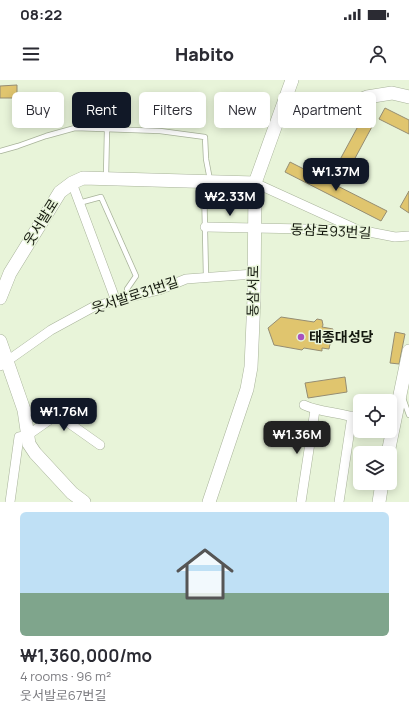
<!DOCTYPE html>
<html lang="en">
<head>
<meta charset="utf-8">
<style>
  :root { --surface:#fff; --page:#f7f7f7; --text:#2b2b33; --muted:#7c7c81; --line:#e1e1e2; --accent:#111827 }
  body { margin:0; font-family:Manrope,"Noto Sans KR",sans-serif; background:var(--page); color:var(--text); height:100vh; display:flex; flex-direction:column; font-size:15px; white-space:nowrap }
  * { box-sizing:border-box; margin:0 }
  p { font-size:13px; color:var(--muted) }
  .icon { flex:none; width:22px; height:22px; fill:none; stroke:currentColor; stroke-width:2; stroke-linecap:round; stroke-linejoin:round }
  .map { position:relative; height:422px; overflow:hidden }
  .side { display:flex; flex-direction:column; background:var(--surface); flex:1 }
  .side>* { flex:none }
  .banner { position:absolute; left:12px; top:12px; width:385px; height:36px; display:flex; gap:8px }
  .fabs { position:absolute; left:353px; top:314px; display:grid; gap:8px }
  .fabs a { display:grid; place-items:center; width:44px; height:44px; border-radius:6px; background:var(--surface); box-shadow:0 2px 10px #0003; font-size:20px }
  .price { position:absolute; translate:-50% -34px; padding:0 9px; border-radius:8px; background:var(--accent); color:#fff; font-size:13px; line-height:26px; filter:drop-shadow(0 1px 2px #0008) }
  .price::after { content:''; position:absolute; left:50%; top:24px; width:12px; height:9px; margin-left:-6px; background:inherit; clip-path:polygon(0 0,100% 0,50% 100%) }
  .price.current { background:#222; color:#fff }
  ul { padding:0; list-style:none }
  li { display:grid; align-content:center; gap:8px; height:212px; padding:0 20px }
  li+li { border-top:1px solid var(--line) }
  li span { display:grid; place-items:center; height:124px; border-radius:6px; color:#555 }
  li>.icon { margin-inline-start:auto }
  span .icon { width:72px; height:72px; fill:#fffc; stroke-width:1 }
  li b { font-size:17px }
  .tag { padding:0 14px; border-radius:6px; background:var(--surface); box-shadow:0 2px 10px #0003; font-size:14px; line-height:36px }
  .tag.current { background:var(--accent); color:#fff }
  .status { display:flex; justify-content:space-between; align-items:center; height:28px; padding:0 20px; background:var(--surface); direction:ltr }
  .status svg { height:11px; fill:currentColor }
  header { display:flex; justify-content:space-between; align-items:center; height:52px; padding:0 20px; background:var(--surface); font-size:18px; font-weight:800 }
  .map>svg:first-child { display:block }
  .building { fill:#e0c56e; stroke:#958d73 }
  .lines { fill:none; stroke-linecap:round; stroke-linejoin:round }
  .lane-casing { stroke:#a8b39a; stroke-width:6 }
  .street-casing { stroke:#a8b39a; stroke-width:10 }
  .secondary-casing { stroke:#a8b39a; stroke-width:14 }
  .lane { stroke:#fff; stroke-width:4.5 }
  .street { stroke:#fff; stroke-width:9 }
  .secondary { stroke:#fff; stroke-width:13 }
  .poi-dot { fill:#a851bf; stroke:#e8f4d9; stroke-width:1.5 }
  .labels { text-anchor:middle; stroke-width:3; stroke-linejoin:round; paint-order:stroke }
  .street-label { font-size:14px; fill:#12160d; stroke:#e8f4d9 }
  .poi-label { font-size:14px; font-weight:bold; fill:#12160d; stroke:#e8f4d9; text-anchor:start }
</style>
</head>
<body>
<div class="status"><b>08:22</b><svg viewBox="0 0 49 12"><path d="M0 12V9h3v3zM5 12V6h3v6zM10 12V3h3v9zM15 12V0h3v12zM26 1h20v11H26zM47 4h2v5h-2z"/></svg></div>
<header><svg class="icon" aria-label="menu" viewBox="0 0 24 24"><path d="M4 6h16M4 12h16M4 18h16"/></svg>Habito<svg class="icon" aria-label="person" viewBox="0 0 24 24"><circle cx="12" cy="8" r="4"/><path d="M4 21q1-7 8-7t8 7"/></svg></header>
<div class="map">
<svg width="409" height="422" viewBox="0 0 409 422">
  <rect width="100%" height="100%" fill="#e8f4d9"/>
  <!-- building -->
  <g class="building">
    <path d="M17 5V18H0V6Z"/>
    <path d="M385 28 409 40V54L379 39Z"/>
    <path d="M363 37 374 43 347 93 336 87Z"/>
    <path d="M290 82 387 131 381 141 285 92Z"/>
    <path d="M409 111V133L400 127Z"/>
    <path d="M281 237 314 242 317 239 322 240 323 245 322 247 333 249 329 269 322 268V271L304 268 302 270 274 265 268 248Z"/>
    <path d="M395 252 405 254 399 284 390 283Z"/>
    <path d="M345 297 347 312 308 318 305 303Z"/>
  </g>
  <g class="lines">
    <!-- lane casing -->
    <g class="lane-casing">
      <g id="lane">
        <path d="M0 71 18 66 46 56 75 48 160 51 205 57 206 79 210 100"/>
        <path d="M106 97 107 49"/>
        <path d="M204 103 206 197"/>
        <path d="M79 123 101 117 136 196 127 209 129 218"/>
        <path d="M403 318 409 335"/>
      </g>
    </g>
    <!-- street casing -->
    <g class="street-casing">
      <g id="street">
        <path d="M72 103 116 221"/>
        <path d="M255 103 356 149"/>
        <path d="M205 147 359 150 395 157 409 156"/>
        <path d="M0 286 51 250 95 226 159 210 186 199 254 194"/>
        <path d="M304 325C323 334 342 331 360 340"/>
        <path d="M10 422 19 357 28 355 55 336H59L100 365"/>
        <path d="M301 422 315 330"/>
        <path d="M339 422 352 336"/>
      </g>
    </g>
    <!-- secondary casing -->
    <g class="secondary-casing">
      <g id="secondary">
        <path d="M282 29 320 32 334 30 367 17 392 13 409 17"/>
        <path d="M0 218 10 193 60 112 72 103 83 98 255 103"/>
        <path d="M0 261 24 330 29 364 35 373 72 413 84 422"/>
        <path d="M388 373 409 271"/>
        <path d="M209 422 247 309 251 287 254 218 255 103 292 0"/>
        <path d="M379 422 382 403"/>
      </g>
    </g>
    <!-- lane -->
    <use href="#lane" class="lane"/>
    <!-- street -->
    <use href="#street" class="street"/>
    <!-- secondary -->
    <use href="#secondary" class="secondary"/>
  </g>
  <!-- markers -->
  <circle class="poi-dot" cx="301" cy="257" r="4"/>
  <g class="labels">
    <!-- street labels -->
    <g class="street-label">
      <text transform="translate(41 142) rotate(-58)" y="5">웃서발로</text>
      <text transform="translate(331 151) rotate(3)" y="5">동삼로93번길</text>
      <text transform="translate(253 211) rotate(-89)" y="5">동삼서로</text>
      <text transform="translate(135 215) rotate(-18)" y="5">웃서발로31번길</text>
    </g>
    <!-- poi labels -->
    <g class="poi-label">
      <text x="309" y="262">태종대성당</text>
    </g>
  </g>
</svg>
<div class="fabs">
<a><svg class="icon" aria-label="locate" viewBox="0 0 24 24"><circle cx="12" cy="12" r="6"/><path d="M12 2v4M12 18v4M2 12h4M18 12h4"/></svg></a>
<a><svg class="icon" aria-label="layers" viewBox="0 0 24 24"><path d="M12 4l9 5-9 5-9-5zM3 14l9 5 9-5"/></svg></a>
</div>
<b class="price" style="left:336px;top:112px">₩1.37M</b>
<b class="price" style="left:230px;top:137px">₩2.33M</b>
<b class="price" style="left:64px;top:352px">₩1.76M</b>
<b class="price current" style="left:297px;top:375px">₩1.36M</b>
<div class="banner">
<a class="tag">Buy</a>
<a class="tag current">Rent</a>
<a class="tag">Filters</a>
<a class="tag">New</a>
<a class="tag">Apartment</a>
</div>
</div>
<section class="side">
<ul>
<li><span style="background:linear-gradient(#bfe0f5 65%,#7fa58c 0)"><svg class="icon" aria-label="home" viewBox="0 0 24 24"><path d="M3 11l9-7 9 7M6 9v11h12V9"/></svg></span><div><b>₩1,360,000/mo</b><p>4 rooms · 96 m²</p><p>웃서발로67번길</p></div></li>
</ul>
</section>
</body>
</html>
